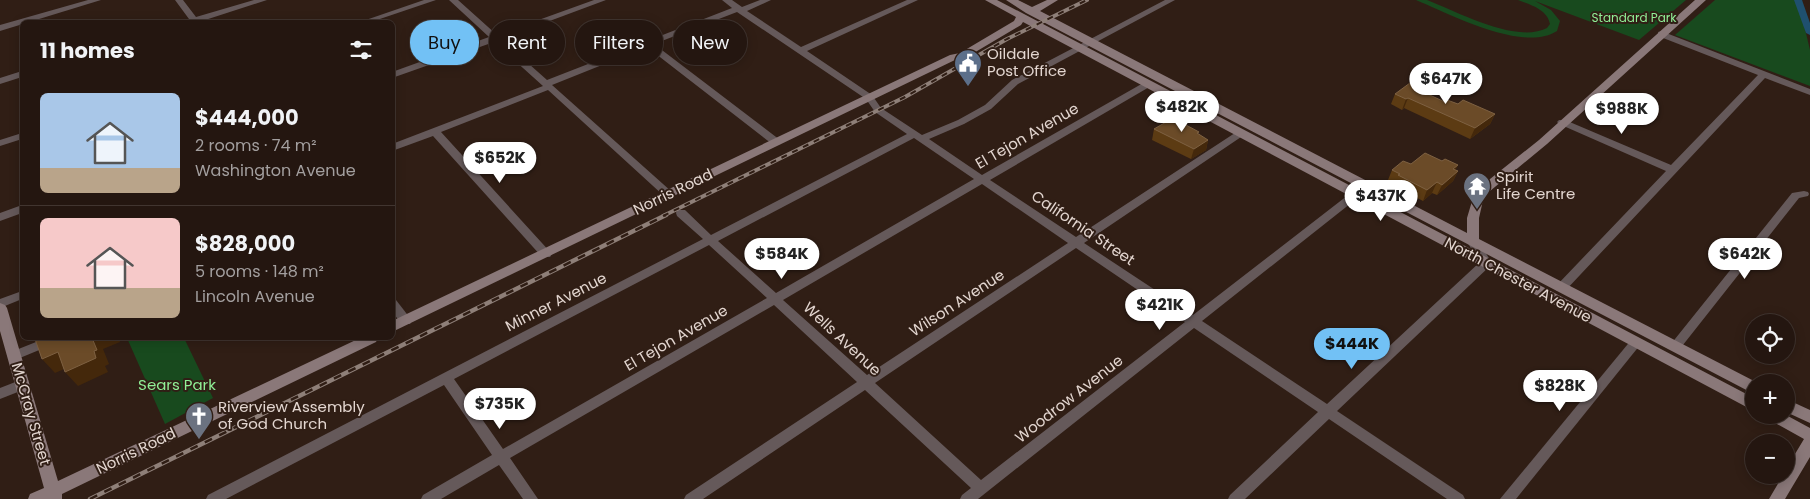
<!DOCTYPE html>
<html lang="en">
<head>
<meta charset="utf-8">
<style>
  :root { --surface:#241610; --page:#30231e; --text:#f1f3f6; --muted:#a39f9f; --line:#413530; --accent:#72c1f5 }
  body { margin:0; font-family:Poppins,sans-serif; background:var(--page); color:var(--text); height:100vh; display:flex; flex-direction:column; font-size:19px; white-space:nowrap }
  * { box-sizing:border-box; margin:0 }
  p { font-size:16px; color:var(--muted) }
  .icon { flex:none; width:28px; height:28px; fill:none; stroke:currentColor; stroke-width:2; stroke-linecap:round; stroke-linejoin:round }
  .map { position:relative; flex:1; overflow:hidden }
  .panel { position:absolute; left:20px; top:20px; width:375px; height:320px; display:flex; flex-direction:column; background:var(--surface); border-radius:8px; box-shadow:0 2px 12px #0003,0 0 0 1px var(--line) }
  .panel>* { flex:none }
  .guide { position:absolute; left:410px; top:20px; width:475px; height:45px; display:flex; gap:10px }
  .controls { position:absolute; left:1745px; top:314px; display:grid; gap:10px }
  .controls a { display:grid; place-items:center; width:50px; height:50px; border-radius:50%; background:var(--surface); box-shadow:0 2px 12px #0003,0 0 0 1px var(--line); font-size:25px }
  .price { position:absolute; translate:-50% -42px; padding:0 11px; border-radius:18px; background:#fff; color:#222; font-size:16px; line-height:32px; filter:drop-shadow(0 1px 2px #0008) }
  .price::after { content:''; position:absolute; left:50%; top:30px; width:15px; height:11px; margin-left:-8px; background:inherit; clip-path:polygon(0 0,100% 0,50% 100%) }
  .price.active { background:var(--accent); color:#111 }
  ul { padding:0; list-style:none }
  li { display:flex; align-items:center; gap:15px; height:125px; padding:0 20px }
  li+li { border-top:1px solid var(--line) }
  li span { display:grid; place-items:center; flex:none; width:140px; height:100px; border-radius:8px; color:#555 }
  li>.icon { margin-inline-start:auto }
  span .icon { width:60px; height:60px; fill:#fffc; stroke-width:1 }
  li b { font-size:21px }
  h2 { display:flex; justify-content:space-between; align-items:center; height:60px; padding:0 20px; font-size:21px }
  .chip { padding:0 18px; border-radius:22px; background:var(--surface); box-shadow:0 2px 12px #0003,0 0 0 1px var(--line); font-size:18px; line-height:45px }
  .chip.active { background:var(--accent); color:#111 }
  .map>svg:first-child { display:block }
  .green { fill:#184a1e }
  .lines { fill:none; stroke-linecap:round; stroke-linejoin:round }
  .canal { fill:#1f506f; fill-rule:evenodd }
  .street { fill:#65595a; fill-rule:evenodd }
  .secondary { fill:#8a7879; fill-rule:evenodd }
  .rail-far1-casing { stroke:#8e7f78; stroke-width:4 }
  .rail-casing { stroke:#8e7f78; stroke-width:4.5 }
  .rail-far1 { stroke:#301e15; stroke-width:2; stroke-dasharray:6; stroke-linecap:butt }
  .rail { stroke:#301e15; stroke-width:2.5; stroke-dasharray:8; stroke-linecap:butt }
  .wall { fill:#5c3b13 }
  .shaded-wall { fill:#44280b }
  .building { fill:#6b4b28; stroke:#7e6142 }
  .labels { text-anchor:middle; stroke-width:4; stroke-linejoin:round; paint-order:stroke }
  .far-park-label { font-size:12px; fill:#90ef96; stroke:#301e15 }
  .poi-label { font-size:15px; fill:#e3d6d0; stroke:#301e15; text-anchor:start }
  .street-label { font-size:15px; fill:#e3d6d0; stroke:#301e15 }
  .park-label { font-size:15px; fill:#90ef96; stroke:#301e15 }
</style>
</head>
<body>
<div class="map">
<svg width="1810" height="499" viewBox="0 0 1810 499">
  <rect width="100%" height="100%" fill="#301e15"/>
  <!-- green -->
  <g class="green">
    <path d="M1416 0H1427C1458 12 1516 44 1547 28L1550 24C1547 9 1530 5 1518 0H1686L1639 40 1535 1 1551 10 1560 21 1557 31C1523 53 1450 14 1416 0Z"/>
    <path d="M1715 0H1798L1810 50V86L1675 35Z"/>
    <path d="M127 338H189L185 340 213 398 165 424Z"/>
  </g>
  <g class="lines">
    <!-- canal -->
    <path class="canal" d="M1794 0H1802L1810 23V35L1806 33Z"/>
    <!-- street -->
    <g class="street">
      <path d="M88 0H101L0 31V25Z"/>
      <path d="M175 0H183L196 17 254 0H267L199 22H185L189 19Z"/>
      <path d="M424 0H436L371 22H360Z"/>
      <path d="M449 0H458L497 35 594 0H606L501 39 547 80 732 8 722 0H732L742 7 760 0H771L747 11 801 47 907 0H918L807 51 872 95 881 108 922 135 958 120 985 105 1012 80 1165 0H1175L1018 84 991 109 964 124 929 139 982 175 1145 82H1151V86L990 180 1076 237 1238 131H1244L1246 133 1244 135 1084 243 1193 315 1352 192H1360L1361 194 1360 196 1202 321 1327 404 1480 262 1467 242 1469 239H1477L1492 263 1490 266 1337 411 1463 495 1465 499H1447L1329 419 1245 499H1228L1230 495 1318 412 1194 328 978 499H960L962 495 971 488 865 390 703 499H684L686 495 857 382 774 305 510 458 538 499H523L499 465 441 499H421L423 495 492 455 444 385 226 499H206L208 495 703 239 677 216 676 213 677 210H685L711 235 907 134 875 112 866 99 737 12 654 44 780 140 781 142 780 144H772L647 47 552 85 672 192 673 194 672 196H664L548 90 441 132 552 254 550 257H542L433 136 392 151V144L543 86 494 42 392 78V72L489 37ZM914 138 974 179 776 293 718 241ZM982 184 1068 243 867 375 783 300ZM709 245 767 298 503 449 454 379ZM1076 248 1185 322 981 480 875 383Z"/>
      <path d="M1661 31 1810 89V95L1765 78 1565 291H1557L1555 288 1557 285 1666 171 1559 124 1557 122 1559 120H1565L1671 165 1758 75 1658 36V32Z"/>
      <path d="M22 71V77L0 84V78Z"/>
      <path d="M22 133V139L0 146V140Z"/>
      <path d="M1804 191 1808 192 1809 194 1808 196 1799 198 1679 350H1671L1669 347 1671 344 1792 193Z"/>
      <path d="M22 205V213L0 221V213Z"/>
      <path d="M22 291V299L0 308V299Z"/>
      <path d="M392 299 396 300 410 318 412 321 410 324H402L392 312Z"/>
      <path d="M1636 337 1640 339 1642 342 1640 345 1516 499H1500L1632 339Z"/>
      <path d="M46 338H63L61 341 15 360 11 358 9 355 11 352Z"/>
      <path d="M23 379 28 380 29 384 28 388 0 399V388Z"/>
    </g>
    <!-- secondary -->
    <g class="secondary">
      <path d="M985 0H997L1024 14 1754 398V411L1023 22 1021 25 967 57 957 59 392 332V321L950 55 960 53 1014 21 1016 17Z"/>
      <path d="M1006 0H1018L1032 7 1047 0H1058L1040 11 1467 233V218L1475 191 1539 140 1695 0H1706L1547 144 1484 196 1479 218V239L1756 382H1754V394L1026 13Z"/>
      <path d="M0 303 5 305 7 308 58 481 360 338H378L376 342 62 494V499H28L30 494 44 488 0 331Z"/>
      <path d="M1786 399 1810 410V423L1786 412Z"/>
      <path d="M1766 415H1786L1810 428V457L1785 499H1769L1783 475H1786V469L1804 439 1768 419Z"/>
    </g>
    <!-- rail-far1 casing -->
    <g class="rail-far1-casing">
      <path id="rail-far1" d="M663 216 905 97 1007 39 1087 0"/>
    </g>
    <!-- rail casing -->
    <g class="rail-casing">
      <path id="rail" d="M90 499 666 215"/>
    </g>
    <!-- rail-far1 -->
    <use href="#rail-far1" class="rail-far1"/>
    <!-- rail -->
    <use href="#rail" class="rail"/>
  </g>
  <!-- wall -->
  <g class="wall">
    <path d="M1428 86 1425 93 1445 102 1495 114 1490 124 1470 139 1404 108 1402 110 1391 104 1395 94Z"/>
    <path d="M1154 129 1198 134 1208 140 1206 150 1191 159 1152 140Z"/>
    <path d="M1442 161 1458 165 1455 170 1458 171 1453 181 1437 195 1432 193 1423 201 1394 186 1395 184 1388 180 1392 170 1411 164Z"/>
  </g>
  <!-- shaded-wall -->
  <g class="shaded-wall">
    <path d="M1428 86 1424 96 1421 91Z"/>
    <path d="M1408 98 1404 108 1402 110 1406 99Z"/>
    <path d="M1495 114 1490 124 1470 139 1475 128Z"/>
    <path d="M1208 140 1206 150 1191 159 1194 149Z"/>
    <path d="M1458 165 1453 175 1458 171 1453 181 1437 195 1442 185 1453 169Z"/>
    <path d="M1437 182 1432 193 1423 201 1427 190Z"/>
    <path d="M92 338H118L120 342 103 349 109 364 105 366 108 372 78 386 65 372Z"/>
    <path d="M58 352 71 366 55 373 42 359Z"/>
  </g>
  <!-- building -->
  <g class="building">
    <path d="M1414 80 1428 86 1421 91 1445 102 1447 100 1458 104 1463 100 1495 114 1475 128 1408 98 1406 99 1395 94Z"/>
    <path d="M1173 118 1199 132 1197 133 1208 140 1194 149 1154 129Z"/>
    <path d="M1425 153 1442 161 1445 159 1458 165 1453 169 1458 171 1442 185 1437 182 1427 190 1398 175 1400 174 1392 170 1403 161 1411 164Z"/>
    <path d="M40 338H92L97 350 94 351 96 358 65 372 58 352 42 359 35 339Z"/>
  </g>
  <!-- icons -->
  <defs>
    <g id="civic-pin" transform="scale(1.4375)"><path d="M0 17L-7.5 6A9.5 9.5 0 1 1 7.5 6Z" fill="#5c6f8a" stroke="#301e15"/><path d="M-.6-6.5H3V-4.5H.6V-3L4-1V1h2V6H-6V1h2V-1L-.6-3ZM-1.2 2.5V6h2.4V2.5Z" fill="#fff"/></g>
    <g id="temple-pin" transform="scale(1.4375)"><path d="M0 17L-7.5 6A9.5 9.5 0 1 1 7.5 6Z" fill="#6b7280" stroke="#301e15"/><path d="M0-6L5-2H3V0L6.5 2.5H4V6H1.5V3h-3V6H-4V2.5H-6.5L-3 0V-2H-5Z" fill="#fff"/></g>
    <g id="church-pin" transform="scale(1.4375)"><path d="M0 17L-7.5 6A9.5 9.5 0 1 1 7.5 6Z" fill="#6b7280" stroke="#301e15"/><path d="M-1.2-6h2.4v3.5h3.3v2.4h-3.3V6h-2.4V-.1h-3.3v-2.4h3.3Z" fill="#fff"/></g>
  </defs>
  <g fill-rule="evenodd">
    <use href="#civic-pin" x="968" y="63"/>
    <use href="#temple-pin" x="1477" y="186"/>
    <use href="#church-pin" x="199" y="416"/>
  </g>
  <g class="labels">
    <!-- far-park labels -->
    <g class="far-park-label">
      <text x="1634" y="22">Standard Park</text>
    </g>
    <!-- poi labels -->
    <g class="poi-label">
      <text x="987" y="59">Oildale<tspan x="987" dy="17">Post Office</tspan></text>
      <text x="1496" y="182">Spirit<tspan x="1496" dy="17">Life Centre</tspan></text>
      <text x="218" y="412">Riverview Assembly<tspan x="218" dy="17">of God Church</tspan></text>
    </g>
    <!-- street labels -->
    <g class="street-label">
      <text transform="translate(1027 136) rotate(-30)" y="5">El Tejon Avenue</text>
      <text transform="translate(673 192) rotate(-26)" y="5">Norris Road</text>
      <text transform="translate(1083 228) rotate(34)" y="5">California Street</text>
      <text transform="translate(1518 280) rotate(28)" y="5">North Chester Avenue</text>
      <text transform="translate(556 302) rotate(-27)" y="5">Minner Avenue</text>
      <text transform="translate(957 303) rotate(-33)" y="5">Wilson Avenue</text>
      <text transform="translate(676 338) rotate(-30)" y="5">El Tejon Avenue</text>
      <text transform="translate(842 339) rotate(43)" y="5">Wells Avenue</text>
      <text transform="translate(1069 399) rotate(-38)" y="5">Woodrow Avenue</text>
      <text transform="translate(31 414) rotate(74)" y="5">McCray Street</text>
      <text transform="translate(136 451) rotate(-26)" y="5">Norris Road</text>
    </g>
    <!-- park labels -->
    <g class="park-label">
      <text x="177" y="390">Sears Park</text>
    </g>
  </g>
</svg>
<div class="controls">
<a><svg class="icon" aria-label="locate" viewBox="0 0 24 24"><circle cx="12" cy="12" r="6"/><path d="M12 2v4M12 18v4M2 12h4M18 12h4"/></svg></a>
<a>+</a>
<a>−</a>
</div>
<b class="price" style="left:1446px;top:105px">$647K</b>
<b class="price" style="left:1182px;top:133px">$482K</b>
<b class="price" style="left:1622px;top:135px">$988K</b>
<b class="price" style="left:500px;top:184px">$652K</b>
<b class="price" style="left:1381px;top:222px">$437K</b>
<b class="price" style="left:782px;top:280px">$584K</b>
<b class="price" style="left:1745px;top:280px">$642K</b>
<b class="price" style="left:1160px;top:331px">$421K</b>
<b class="price active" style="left:1352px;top:370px">$444K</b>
<b class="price" style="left:1560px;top:412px">$828K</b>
<b class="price" style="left:500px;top:430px">$735K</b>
<div class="guide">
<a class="chip active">Buy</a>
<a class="chip">Rent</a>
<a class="chip">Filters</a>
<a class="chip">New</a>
</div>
<section class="panel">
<h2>11 homes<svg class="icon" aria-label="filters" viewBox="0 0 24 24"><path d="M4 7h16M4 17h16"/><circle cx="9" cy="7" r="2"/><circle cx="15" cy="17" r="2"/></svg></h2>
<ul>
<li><span style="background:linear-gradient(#a9c7e8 75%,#b9a48a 0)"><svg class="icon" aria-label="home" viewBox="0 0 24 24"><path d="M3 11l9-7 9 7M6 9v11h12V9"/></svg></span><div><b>$444,000</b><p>2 rooms · 74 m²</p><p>Washington Avenue</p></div></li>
<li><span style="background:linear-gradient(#f6c9c9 70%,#b9a48a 0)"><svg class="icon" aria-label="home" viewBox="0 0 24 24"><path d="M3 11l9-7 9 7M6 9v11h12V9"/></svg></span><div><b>$828,000</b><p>5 rooms · 148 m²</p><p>Lincoln Avenue</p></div></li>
</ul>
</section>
</div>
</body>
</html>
